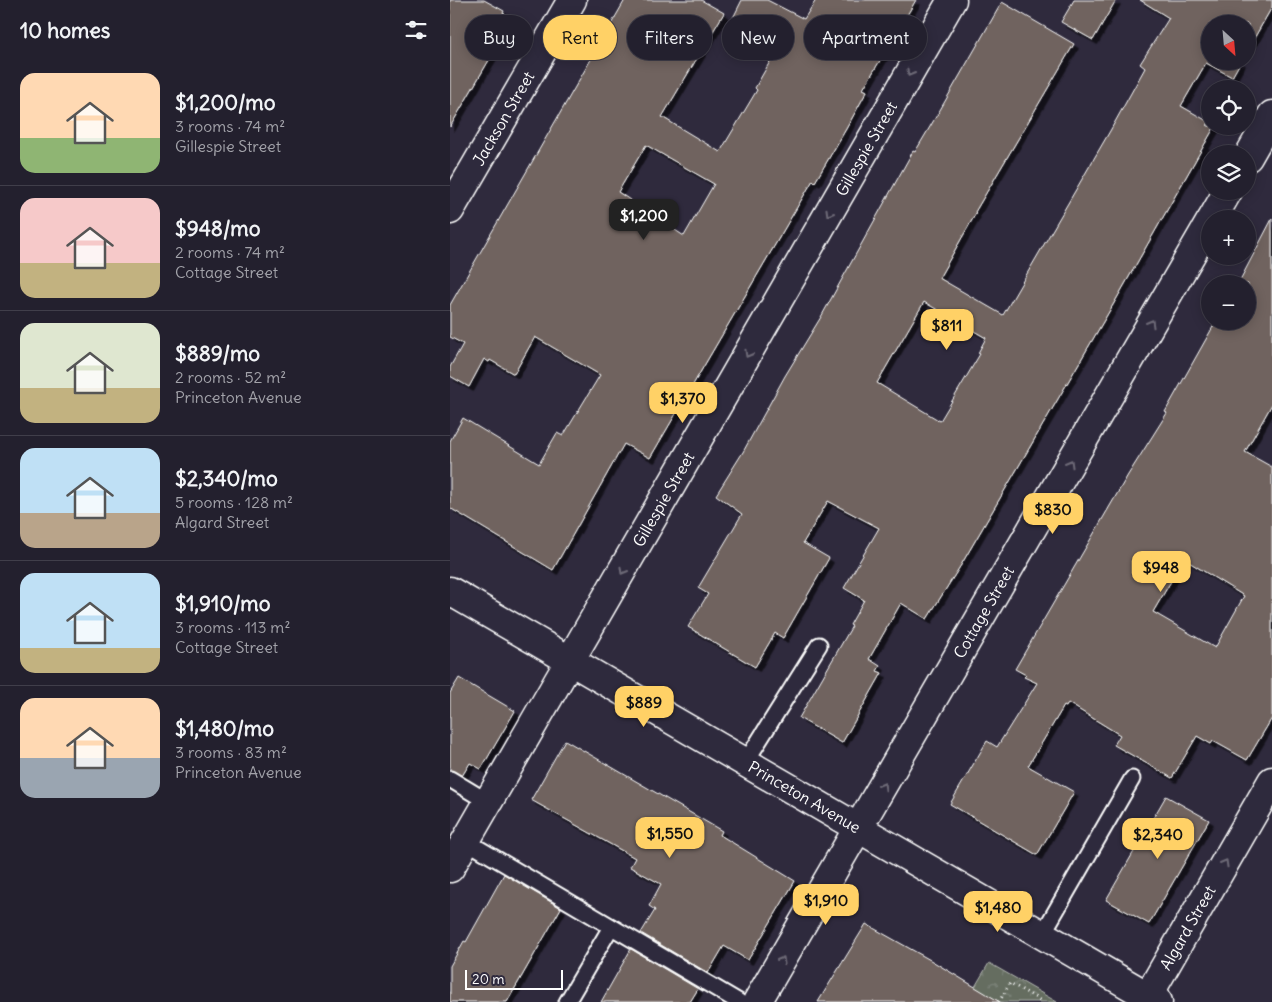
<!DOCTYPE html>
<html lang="en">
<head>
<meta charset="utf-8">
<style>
  :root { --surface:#23202e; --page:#2f2d3a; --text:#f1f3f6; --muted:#a3a3aa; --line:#403e4a; --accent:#ffd166 }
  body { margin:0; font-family:Delius,sans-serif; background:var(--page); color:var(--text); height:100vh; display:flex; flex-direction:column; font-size:19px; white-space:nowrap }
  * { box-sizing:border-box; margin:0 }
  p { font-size:16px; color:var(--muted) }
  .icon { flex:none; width:28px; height:28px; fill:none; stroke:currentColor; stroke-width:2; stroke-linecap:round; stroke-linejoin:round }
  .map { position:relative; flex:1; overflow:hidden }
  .details { display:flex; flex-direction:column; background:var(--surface); width:450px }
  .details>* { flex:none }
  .banner { position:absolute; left:15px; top:15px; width:475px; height:45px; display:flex; gap:10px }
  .needle { width:32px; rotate:154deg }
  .buttons { position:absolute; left:751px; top:15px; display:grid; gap:10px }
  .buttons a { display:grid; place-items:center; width:55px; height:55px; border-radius:50%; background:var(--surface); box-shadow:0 2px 12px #0003,0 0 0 1px var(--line); font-size:25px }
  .scale { position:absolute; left:15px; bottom:12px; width:98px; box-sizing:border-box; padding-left:5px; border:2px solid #fff; border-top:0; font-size:14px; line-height:18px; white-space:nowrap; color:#fff; -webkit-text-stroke:4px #2f2a3d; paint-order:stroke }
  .price { position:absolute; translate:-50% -42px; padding:0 11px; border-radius:10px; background:var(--accent); color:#111; font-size:16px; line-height:32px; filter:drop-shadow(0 1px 2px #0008) }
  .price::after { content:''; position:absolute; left:50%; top:30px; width:15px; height:11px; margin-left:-8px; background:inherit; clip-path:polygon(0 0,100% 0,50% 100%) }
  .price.on { background:#222; color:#fff }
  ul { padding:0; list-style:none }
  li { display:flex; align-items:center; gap:15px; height:125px; padding:0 20px }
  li+li { border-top:1px solid var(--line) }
  li span { display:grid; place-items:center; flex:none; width:140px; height:100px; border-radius:15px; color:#555 }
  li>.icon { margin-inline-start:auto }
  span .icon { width:60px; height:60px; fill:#fffc; stroke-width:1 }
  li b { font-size:21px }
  h2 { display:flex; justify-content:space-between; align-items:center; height:60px; padding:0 20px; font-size:21px }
  .tag { padding:0 18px; border-radius:22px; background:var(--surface); box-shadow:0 2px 12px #0003,0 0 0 1px var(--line); font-size:18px; line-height:45px }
  .tag.on { background:var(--accent); color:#111 }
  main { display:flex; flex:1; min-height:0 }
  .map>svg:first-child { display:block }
  .park { fill:url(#park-crowns); stroke:#b2b6b0 }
  .building { fill:#6f635e; stroke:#fff; fill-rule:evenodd; filter:url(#shadow) }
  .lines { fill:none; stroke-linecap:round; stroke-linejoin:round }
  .lane-casing { stroke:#fff; stroke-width:19 }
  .street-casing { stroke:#fff; stroke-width:31 }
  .secondary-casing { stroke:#fff; stroke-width:31 }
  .path { stroke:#fff; stroke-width:3; stroke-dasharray:1 4; stroke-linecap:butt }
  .lane { stroke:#2f2a3d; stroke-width:15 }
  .street { stroke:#2f2a3d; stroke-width:28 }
  .secondary { stroke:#2f2a3d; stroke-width:28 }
  .oneway { stroke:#6d6a77 }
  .labels { text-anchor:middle; stroke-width:5; stroke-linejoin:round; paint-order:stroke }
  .street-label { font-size:16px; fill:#fff; stroke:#2f2a3d }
</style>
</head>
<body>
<main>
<section class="details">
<h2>10 homes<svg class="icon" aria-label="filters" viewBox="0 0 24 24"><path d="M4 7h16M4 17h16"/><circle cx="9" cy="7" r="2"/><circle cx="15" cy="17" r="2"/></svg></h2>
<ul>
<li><span style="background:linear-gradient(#ffd9b3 65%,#8fb573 0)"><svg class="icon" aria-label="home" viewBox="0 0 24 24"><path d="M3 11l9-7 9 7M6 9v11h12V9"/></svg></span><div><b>$1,200/mo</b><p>3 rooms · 74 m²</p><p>Gillespie Street</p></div></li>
<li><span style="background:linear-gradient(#f6c9c9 65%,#c2b280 0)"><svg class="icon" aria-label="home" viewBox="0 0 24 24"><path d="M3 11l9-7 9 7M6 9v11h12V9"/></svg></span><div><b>$948/mo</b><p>2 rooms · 74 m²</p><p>Cottage Street</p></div></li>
<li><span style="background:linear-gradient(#dfe7d0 65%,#c2b280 0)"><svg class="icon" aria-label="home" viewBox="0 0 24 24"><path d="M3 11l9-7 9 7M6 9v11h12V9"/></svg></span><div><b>$889/mo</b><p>2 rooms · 52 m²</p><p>Princeton Avenue</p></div></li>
<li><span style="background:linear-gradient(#bfe0f5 65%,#b9a48a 0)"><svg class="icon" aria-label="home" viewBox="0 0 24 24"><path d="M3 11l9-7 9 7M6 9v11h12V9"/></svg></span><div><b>$2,340/mo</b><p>5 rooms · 128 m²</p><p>Algard Street</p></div></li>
<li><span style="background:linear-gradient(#bfe0f5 75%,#c2b280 0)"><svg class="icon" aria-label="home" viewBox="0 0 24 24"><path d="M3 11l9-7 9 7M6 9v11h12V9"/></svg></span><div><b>$1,910/mo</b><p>3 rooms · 113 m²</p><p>Cottage Street</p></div></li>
<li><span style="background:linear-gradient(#ffd9b3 60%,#9aa5b1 0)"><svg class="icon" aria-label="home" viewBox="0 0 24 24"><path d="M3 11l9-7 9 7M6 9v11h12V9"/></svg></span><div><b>$1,480/mo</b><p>3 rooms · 83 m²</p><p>Princeton Avenue</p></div></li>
</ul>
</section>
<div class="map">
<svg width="822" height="1002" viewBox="0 0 822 1002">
  <defs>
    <pattern id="park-crowns" width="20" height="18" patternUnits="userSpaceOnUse" patternTransform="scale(1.25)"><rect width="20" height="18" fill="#656d61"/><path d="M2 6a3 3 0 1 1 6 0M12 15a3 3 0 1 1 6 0" fill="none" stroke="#7c8379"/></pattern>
    <filter id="shadow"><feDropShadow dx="4.5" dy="4.5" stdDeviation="0" flood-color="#0009"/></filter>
  </defs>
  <rect width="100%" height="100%" fill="#2f2a3d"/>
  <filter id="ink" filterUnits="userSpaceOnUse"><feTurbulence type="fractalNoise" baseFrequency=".02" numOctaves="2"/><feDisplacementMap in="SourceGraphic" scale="10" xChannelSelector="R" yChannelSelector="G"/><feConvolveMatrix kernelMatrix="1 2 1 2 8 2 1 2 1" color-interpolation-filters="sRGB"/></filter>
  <g filter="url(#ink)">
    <!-- park -->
    <path class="park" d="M539 963 607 1002H516Z"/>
    <!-- building -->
    <g class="building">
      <path d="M0 0H34L54 11 53 13 63 19 0 127Z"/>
      <path d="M175 0H251L274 13 212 117 270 152 307 90 305 88 330 44 283 18 292 0H317L354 19 366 0H466L413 89 417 91 396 129 365 182 363 180 200 458 174 444 103 570 0 508V441L13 418 89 464 107 433 113 436 150 375 85 337 64 374 40 360 39 362 34 359 19 387 0 376V367L13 344 0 337V305ZM196 145 264 184 234 236 168 192Z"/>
      <path d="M624 0H666L643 40 611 22Z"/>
      <path d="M690 0H822V7L798 49V24H760V61H791L782 77 756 63 731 106 759 122 757 126H765L667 298 511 565 477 619 451 603 419 659 430 666 427 671 432 673 392 743 349 718 402 626 400 625 414 600 394 588 429 528 378 501 353 543 379 558 333 638 325 633 305 667 238 627 258 594 248 588 292 514 266 495 293 452 335 376 371 317 463 151 465 152 490 110 552 2 624 44 525 212 526 213 489 278 553 315 660 131 695 68 690 64 719 18ZM474 302 536 338 528 353 530 354 490 421 427 383Z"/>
      <path d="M822 219V404L795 452 822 467V718L797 760 763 741 761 744 747 736 722 778 664 745 670 735 618 703 616 707 614 706 578 766 624 792 587 855 500 804 537 741 547 747 587 683 574 677 576 675 565 669 678 475 717 413 715 412 764 325 766 326 769 321H798V284H788ZM734 559 794 596 765 648 703 612Z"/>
      <path d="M9 678 65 711 31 769 20 763 12 776 0 770V693Z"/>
      <path d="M115 740 272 831 270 835 345 881 298 960 274 946 258 973 191 933 205 910 199 906 211 884 180 867 185 858 81 800Z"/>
      <path d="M716 796 759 820 699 924 656 900Z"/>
      <path d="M54 874 111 908 57 1002H0V966L14 941 16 942Z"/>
      <path d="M416 924 482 961 550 1002H368Z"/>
      <path d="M181 949 248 989 240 1002H151Z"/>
    </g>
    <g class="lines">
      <!-- lane casing -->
      <g class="lane-casing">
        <g id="lane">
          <path d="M295 763 369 645"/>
          <path d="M0 779 38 802"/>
          <path d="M16 841 289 1002"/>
          <path d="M592 935 682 779"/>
          <path d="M117 1002 161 927"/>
        </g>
      </g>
      <!-- street casing -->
      <g class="street-casing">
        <g id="street">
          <path d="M798 157 822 115"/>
          <path id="s1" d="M0 210 122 0"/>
          <path d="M762 219 778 191"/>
          <path id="s2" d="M0 868 502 0"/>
          <path id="s3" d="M698 996 822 781"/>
          <path id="s4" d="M307 1002 760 222"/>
        </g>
      </g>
      <!-- secondary casing -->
      <g class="secondary-casing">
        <g id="secondary">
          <path id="s5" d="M0 591 708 1002"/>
        </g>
      </g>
      <!-- path -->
      <path class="path" d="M549 1002 560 983 593 1002"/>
      <!-- lane -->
      <use href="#lane" class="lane"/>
      <!-- street -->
      <use href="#street" class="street"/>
      <!-- secondary -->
      <use href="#secondary" class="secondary"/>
    </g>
    <!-- one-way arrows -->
    <defs><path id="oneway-chevron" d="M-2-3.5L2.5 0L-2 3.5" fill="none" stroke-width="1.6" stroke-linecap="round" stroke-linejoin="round" transform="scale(1.25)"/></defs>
    <g class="oneway">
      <use href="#oneway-chevron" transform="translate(460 73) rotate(120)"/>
      <use href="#oneway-chevron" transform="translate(379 213) rotate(120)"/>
      <use href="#oneway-chevron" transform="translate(701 323) rotate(-60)"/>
      <use href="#oneway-chevron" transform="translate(298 354) rotate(120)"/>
      <use href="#oneway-chevron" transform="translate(620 463) rotate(-60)"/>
      <use href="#oneway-chevron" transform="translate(173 571) rotate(120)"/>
      <use href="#oneway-chevron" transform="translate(433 786) rotate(-60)"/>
      <use href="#oneway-chevron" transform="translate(775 863) rotate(-60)"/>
      <use href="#oneway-chevron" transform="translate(332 960) rotate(-60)"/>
    </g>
  </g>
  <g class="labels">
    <!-- street labels -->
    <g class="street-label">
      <text dy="6" stroke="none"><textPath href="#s1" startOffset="106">Jackson Street</textPath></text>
      <text dy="6" stroke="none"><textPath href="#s2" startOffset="831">Gillespie Street</textPath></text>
      <text dy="6" stroke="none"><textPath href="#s2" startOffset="426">Gillespie Street</textPath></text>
      <text dy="6" stroke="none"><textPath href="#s4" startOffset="451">Cottage Street</textPath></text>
      <text dy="6" stroke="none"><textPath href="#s5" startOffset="410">Princeton Avenue</textPath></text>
      <text dy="6" stroke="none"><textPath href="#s3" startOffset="79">Algard Street</textPath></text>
    </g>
  </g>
</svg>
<div class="buttons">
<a><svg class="needle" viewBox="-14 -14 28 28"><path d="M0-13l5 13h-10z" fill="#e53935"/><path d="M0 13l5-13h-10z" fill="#a3a3aa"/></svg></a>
<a><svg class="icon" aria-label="locate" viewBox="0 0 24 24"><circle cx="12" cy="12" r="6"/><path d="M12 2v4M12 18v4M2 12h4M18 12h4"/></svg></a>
<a><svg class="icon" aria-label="layers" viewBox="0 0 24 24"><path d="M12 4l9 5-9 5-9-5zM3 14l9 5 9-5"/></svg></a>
<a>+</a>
<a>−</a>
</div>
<div class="scale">20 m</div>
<b class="price on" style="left:194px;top:241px">$1,200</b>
<b class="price" style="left:497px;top:351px">$811</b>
<b class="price" style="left:233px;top:424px">$1,370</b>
<b class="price" style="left:603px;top:535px">$830</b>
<b class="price" style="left:711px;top:593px">$948</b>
<b class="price" style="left:194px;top:728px">$889</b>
<b class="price" style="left:220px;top:859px">$1,550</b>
<b class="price" style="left:708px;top:860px">$2,340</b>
<b class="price" style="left:376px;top:926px">$1,910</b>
<b class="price" style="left:548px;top:933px">$1,480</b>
<div class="banner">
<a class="tag">Buy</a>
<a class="tag on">Rent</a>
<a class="tag">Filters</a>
<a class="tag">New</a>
<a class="tag">Apartment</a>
</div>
</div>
</main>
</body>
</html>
